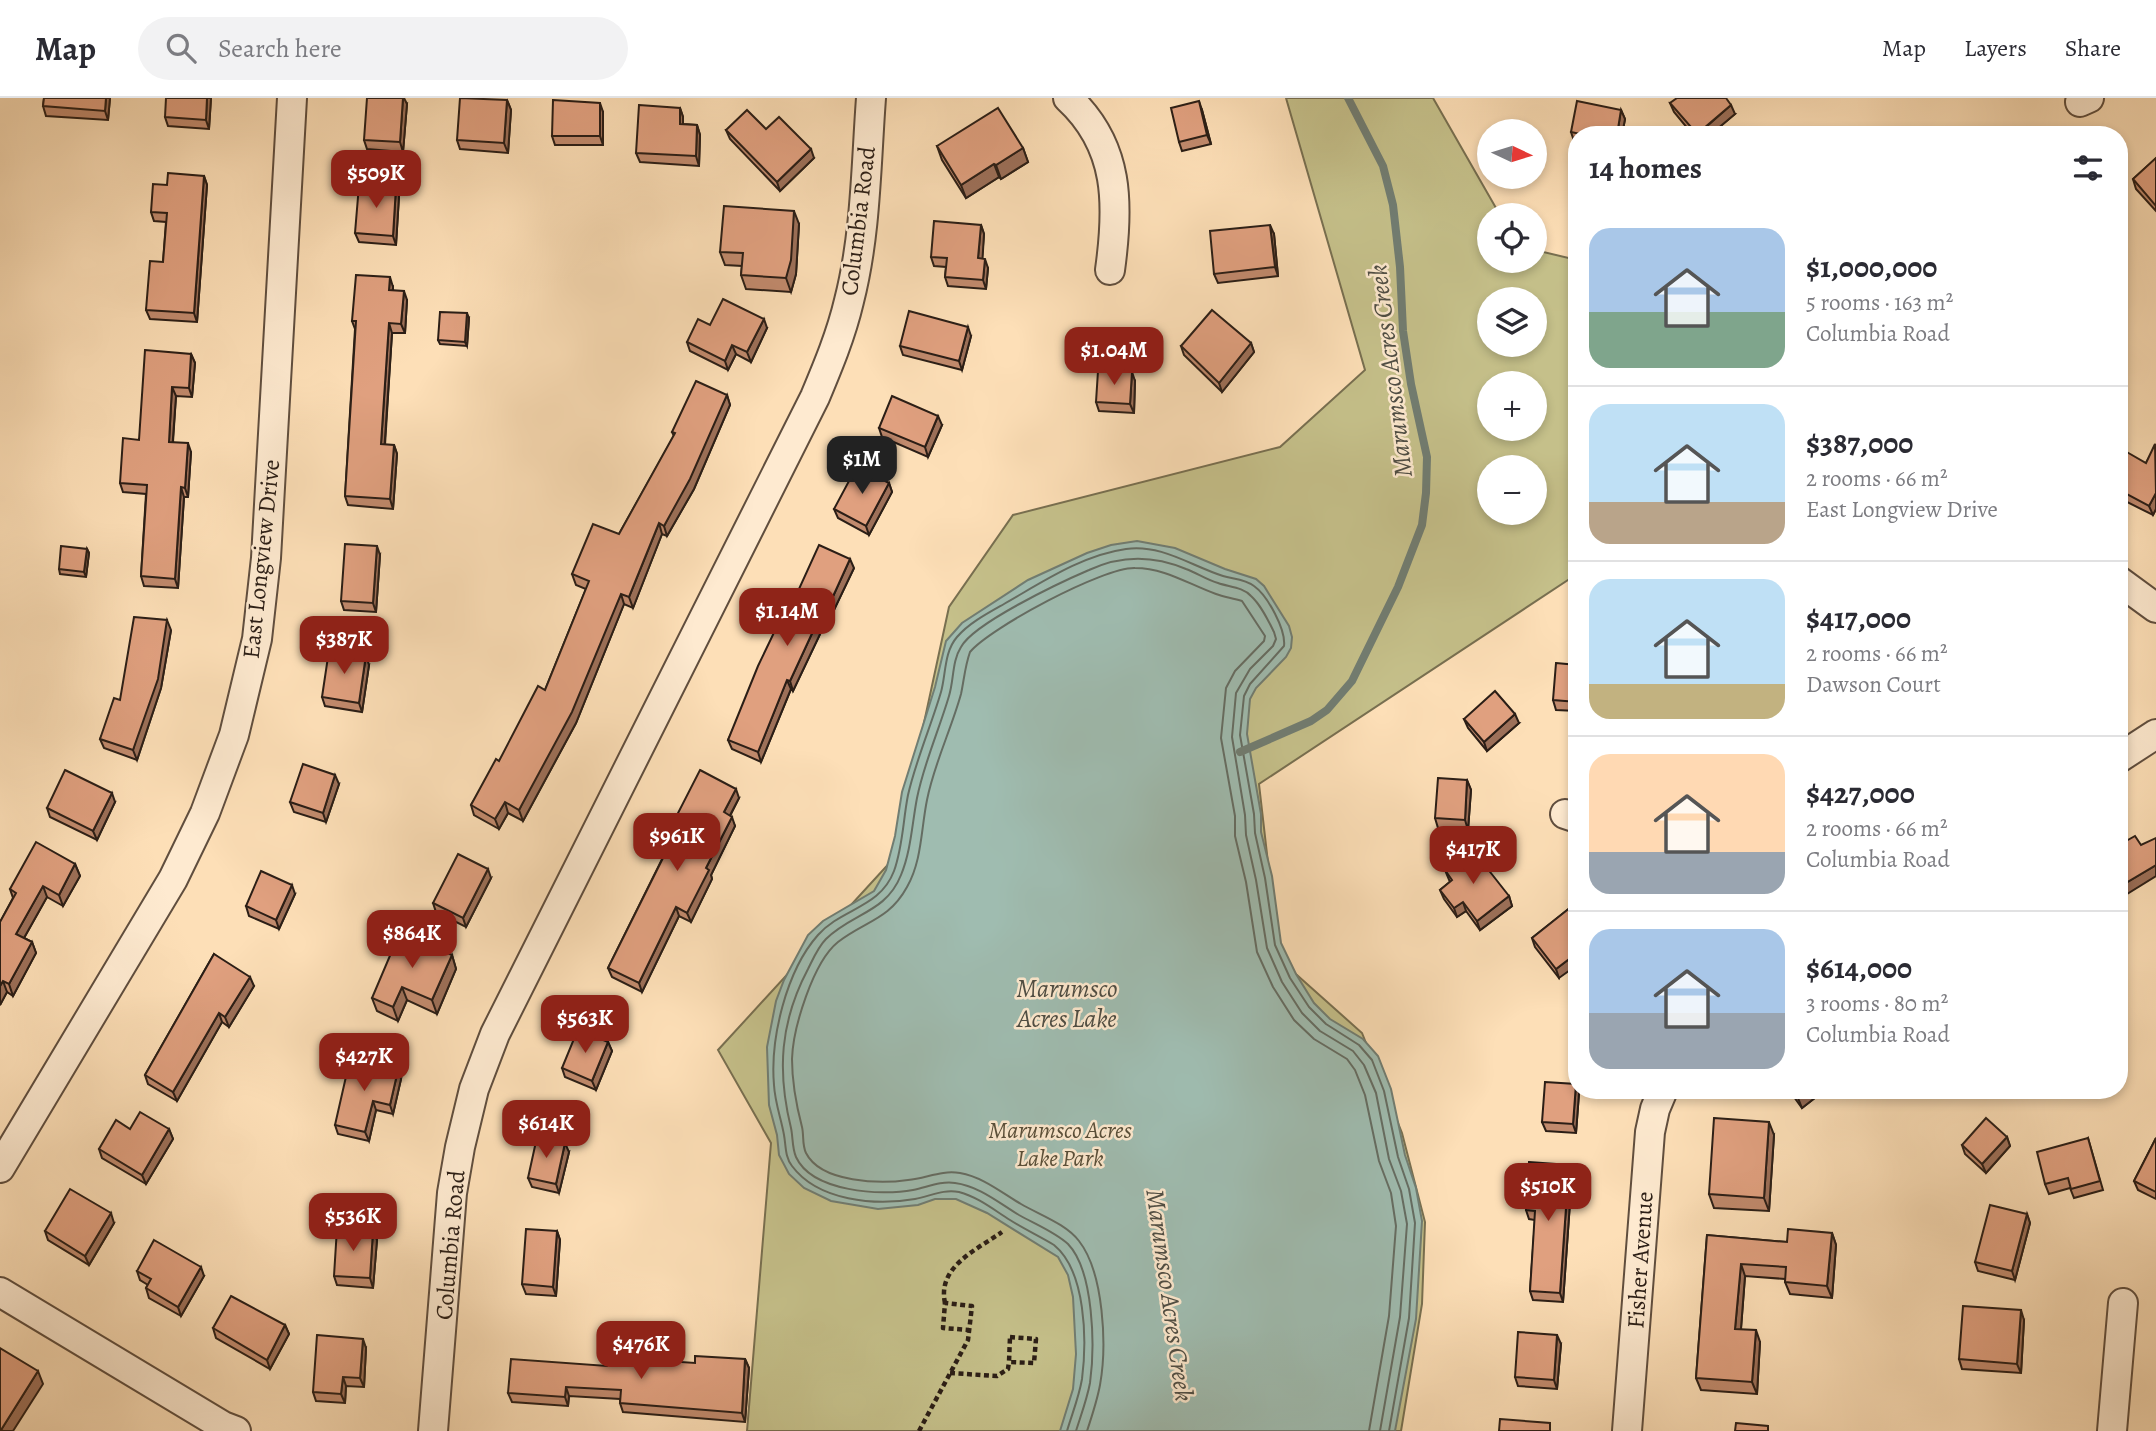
<!DOCTYPE html>
<html lang="en">
<head>
<meta charset="utf-8">
<style>
  :root { --surface:#fff; --page:#f2f2f3; --text:#2b2b33; --muted:#7c7c81; --line:#e1e1e2; --accent:#8f2418 }
  body { margin:0; font-family:Alegreya,serif; background:var(--page); color:var(--text); height:100vh; display:flex; flex-direction:column; font-size:26px; white-space:nowrap }
  * { box-sizing:border-box; margin:0 }
  p { font-size:23px; color:var(--muted) }
  .icon { flex:none; width:38px; height:38px; fill:none; stroke:currentColor; stroke-width:2; stroke-linecap:round; stroke-linejoin:round }
  .map { position:relative; flex:1; overflow:hidden }
  .sheet { position:absolute; left:1568px; top:28px; width:560px; height:973px; display:flex; flex-direction:column; background:var(--surface); border-radius:28px; box-shadow:0 4px 10px #0003 }
  .sheet>* { flex:none }
  .needle { width:46px; rotate:94deg }
  .controls { position:absolute; left:1477px; top:21px; display:grid; gap:14px }
  .controls a { display:grid; place-items:center; width:70px; height:70px; border-radius:50%; background:var(--surface); box-shadow:0 4px 10px #0003; font-size:35px }
  .price { position:absolute; translate:-50% -60px; padding:0 16px; border-radius:14px; background:var(--accent); color:#fff; font-size:23px; line-height:46px; filter:drop-shadow(0 2px 4px #0008) }
  .price::after { content:''; position:absolute; left:50%; top:42px; width:21px; height:16px; margin-left:-10px; background:inherit; clip-path:polygon(0 0,100% 0,50% 100%) }
  .price.selected { background:#222; color:#fff }
  ul { padding:0; list-style:none }
  li { display:flex; align-items:center; gap:21px; height:175px; padding:0 21px }
  li+li { border-top:2px solid var(--line) }
  li span { display:grid; place-items:center; flex:none; width:196px; height:140px; border-radius:21px; color:#555 }
  li>.icon { margin-inline-start:auto }
  span .icon { width:84px; height:84px; fill:#fffc; stroke-width:1 }
  li b { font-size:30px }
  h2 { display:flex; justify-content:space-between; align-items:center; height:84px; padding:0 21px; font-size:30px }
  header { display:flex; align-items:center; gap:42px; box-sizing:border-box; height:98px; padding:0 35px; background:var(--surface); border-bottom:2px solid var(--line) }
  header strong { font-size:33px }
  nav { display:flex; gap:38px; margin-inline-start:auto; font-size:24px }
  .search { width:490px; height:63px; background:var(--page); display:flex; align-items:center; gap:18px; box-sizing:border-box; padding:0 24px; border-radius:38px; color:var(--muted); font-size:26px }
  .map>svg:first-child { display:block }
  .green { fill:#c5c08a; stroke:#786f50; stroke-width:2; fill-rule:evenodd }
  .water { fill:#9fbcb0; stroke:#717d72; stroke-width:2 }
  .lines { fill:none; stroke-linecap:round; stroke-linejoin:round }
  .shore { stroke:#656d63; stroke-width:2 }
  .stream { stroke:#717d72; stroke-width:8 }
  .minor-casing { stroke:#604e3e; stroke-width:32 }
  .path { stroke:#2b1e16; stroke-width:4.5; stroke-dasharray:5 3.5; stroke-linecap:butt }
  .minor { stroke:#feead0; stroke-width:28 }
  .wall { fill:#c18a6d; stroke:#2b1e16; stroke-width:2 }
  .shaded-wall { fill:#9d7059; stroke:#2b1e16; stroke-width:2 }
  .building { fill:#e0a07f; stroke:#2b1e16; stroke-width:2 }
  .labels { text-anchor:middle; stroke-width:5; stroke-linejoin:round; paint-order:stroke }
  .street-label { font-size:24px; fill:#2b1e16; stroke:#feead0 }
  .park-label { font-size:24px; font-style:italic; fill:#594f39; stroke:#feead0 }
  .water-label { font-size:26px; font-style:italic; fill:#4e4d44; stroke:#feead0 }
</style>
</head>
<body>
<header>
<strong>Map</strong>
<div class="search"><svg class="icon" aria-label="search" viewBox="0 0 24 24"><circle cx="10" cy="10" r="6"/><path d="M15 15l6 6"/></svg>Search here</div>
<nav><a>Map</a><a>Layers</a><a>Share</a></nav>
</header>
<div class="map">
<svg width="2156" height="1333" viewBox="0 0 2156 1333">
  <rect width="100%" height="100%" fill="#fddfb7"/>
  <filter id="stains"><feTurbulence type="fractalNoise" baseFrequency=".00286" numOctaves="4"/><feColorMatrix values="0 0 0 0 .2 0 0 0 0 .09 0 0 0 0 .02 0 0 0 .5 -.17"/></filter>
  <radialGradient id="worn" r=".72"><stop offset=".6" stop-color="#630" stop-opacity="0"/><stop offset="1" stop-color="#630" stop-opacity=".3"/></radialGradient>
  <!-- green -->
  <path class="green" d="M1286 0H1433L1500 117H1489V163H1535V152L1577 162V476L1259 686 1279 861 1362 935 1402 1035 1425 1124 1422 1206 1401 1333H747L771 1045 718 952 895 759 949 509 1013 417 1280 349 1365 272ZM1489 201H1535V247H1489ZM1489 285H1535V331H1489ZM1489 369H1535V415H1489Z"/>
  <!-- water -->
  <path class="water" d="M1137 443 1175 450 1225 471 1256 481 1264 488 1289 528 1292 539 1291 550 1286 559 1256 590 1250 601 1247 636 1261 716V734L1272 778 1281 845 1296 876 1314 905 1330 921 1363 941 1378 958 1391 991 1405 1057 1416 1090 1422 1123 1416 1221 1395 1333H1060L1073 1291 1076 1256 1073 1199 1068 1177 1058 1159 987 1115 956 1101H935L918 1107 878 1111 831 1103 804 1090 789 1076 779 1057 777 1037 769 1007 767 949 776 903 784 882 808 837 823 823 874 793 886 772 895 738 902 694 935 589 946 543 962 525 1028 482 1087 455 1111 447Z"/>
  <g class="lines">
    <!-- shore -->
    <g class="shore">
      <path d="M1067 1333C1072 1316 1079 1299 1082 1281 1087 1242 1086 1173 1054 1147 1039 1138 1024 1131 1010 1122 994 1112 978 1099 959 1094 943 1091 931 1098 915 1101 875 1108 818 1103 792 1068 785 1059 786 1048 784 1037 781 1020 775 1005 774 987 770 941 786 873 818 837 842 810 880 810 894 773 903 748 903 722 908 697 916 662 931 628 941 594 946 576 944 554 957 539 969 525 988 515 1004 506 1041 485 1082 457 1126 451 1162 446 1191 468 1223 478 1233 481 1245 481 1254 488 1268 498 1286 532 1284 548L1250 586 1244 598 1240 637 1254 716 1255 735 1265 780 1275 847 1290 880 1309 909 1326 926 1359 947 1372 962 1384 993 1398 1059 1409 1091 1415 1125 1409 1220 1389 1333"/>
      <path d="M1076 1333C1081 1317 1087 1301 1090 1285 1095 1249 1094 1173 1068 1146 1055 1134 1035 1126 1019 1117 999 1105 979 1088 955 1085 940 1083 928 1089 913 1092 881 1098 812 1094 796 1059 792 1050 793 1039 791 1030 777 973 780 924 808 871 813 861 818 849 826 841 852 815 886 815 901 777 911 753 912 726 917 700 924 665 939 632 949 598 954 582 952 563 961 549 974 525 1061 484 1089 472 1121 457 1153 457 1186 471 1197 475 1207 482 1218 485 1229 489 1243 489 1251 498 1261 507 1268 522 1274 534L1276 541 1273 548 1250 571 1236 595 1232 639 1245 717 1246 737 1256 782 1267 850 1282 884 1302 915 1320 933 1353 953 1364 967 1376 995 1389 1061 1401 1093 1407 1126 1400 1219 1380 1333"/>
      <path d="M1087 1333C1092 1318 1097 1303 1100 1287 1107 1248 1104 1175 1079 1143 1066 1126 1040 1117 1021 1106 1002 1095 983 1079 960 1075 941 1072 927 1080 908 1082 881 1086 821 1085 806 1055 802 1047 804 1037 802 1029 796 1006 792 985 792 961 793 930 813 864 838 844 865 823 889 822 907 789 922 763 921 731 927 702 934 666 951 632 961 596 964 582 965 568 970 554 990 530 1103 469 1135 470 1165 470 1188 486 1216 496 1224 499 1233 500 1242 503L1265 538 1264 543 1235 573 1226 590 1221 640 1235 718V738L1246 784 1257 854 1273 889 1294 922 1314 941 1347 961 1355 972 1365 997 1379 1063 1391 1095 1396 1128 1389 1218 1369 1333"/>
    </g>
    <!-- stream -->
    <path class="stream" d="M1240 654 1311 623 1327 612 1352 583 1398 489 1422 427 1426 395 1427 359 1411 286 1403 233 1400 169 1393 107 1383 68 1348 0"/>
    <!-- minor casing -->
    <g class="minor-casing">
      <g id="minor">
        <path d="M1068 0C1120 48 1119 107 1110 172"/>
        <path d="M2080 4 2089 0"/>
        <path d="M2119 483 2156 510"/>
        <path d="M2119 660 2156 636"/>
        <path d="M1565 716 1577 720"/>
        <path d="M0 1070 173 781 205 715 234 637 257 541 266 460 292 0"/>
        <path d="M0 1194 223 1328 236 1333"/>
        <path d="M433 1333 452 1095 460 1049 474 991 495 936 815 299C828 268 841 237 849 203 866 137 866 67 871 0"/>
        <path d="M1627 1333 1650 1034 1655 1011 1663 992"/>
        <path d="M2112 1333 2123 1205"/>
      </g>
    </g>
    <!-- path -->
    <g class="path">
      <path d="M945 1205C937 1169 976 1152 1002 1134"/>
      <path d="M1010 1239 1036 1241 1034 1265 1009 1264Z"/>
      <path d="M950 1275 997 1278 1008 1271 1009 1264"/>
      <path d="M919 1333 968 1242 972 1208 945 1205 943 1230 969 1232"/>
    </g>
    <!-- minor -->
    <use href="#minor" class="minor"/>
  </g>
  <!-- wall -->
  <g class="wall">
    <path d="M44 0H110L108 22 46 18 43 8Z"/>
    <path d="M211 0 209 31 168 28 165 19Z"/>
    <path d="M507 2 511 12 508 55 460 51 457 42Z"/>
    <path d="M1670 5 1735 16 1710 37H1693L1674 14Z"/>
    <path d="M407 6 403 54 367 51 364 42Z"/>
    <path d="M680 10 683 19V26L697 27 700 37 699 68 640 64 636 55Z"/>
    <path d="M1202 12 1211 46 1182 53 1179 44Z"/>
    <path d="M1621 12 1625 21 1622 37H1577V44L1574 43 1571 34Z"/>
    <path d="M603 14V47H555L552 38Z"/>
    <path d="M766 31 814 60 780 93 730 41 726 32Z"/>
    <path d="M937 48 1023 50 1028 64 1001 81 999 79 966 100 942 62Z"/>
    <path d="M2156 60V113L2136 91 2133 81Z"/>
    <path d="M204 78 207 87 197 224 150 221 146 212 163 164 166 124 154 123 151 114 167 87Z"/>
    <path d="M399 98 396 147 359 144 355 135Z"/>
    <path d="M799 126 796 176 791 194 746 191 741 177 742 168 725 167 720 154Z"/>
    <path d="M981 127 984 136 982 160 988 170 986 191 948 188 945 179 946 169 934 168 931 159Z"/>
    <path d="M1274 136 1278 178 1218 185 1214 176Z"/>
    <path d="M393 189V192L407 202 405 235H392L385 347H394L397 356 393 411 348 407 345 398 355 231 352 223Z"/>
    <path d="M469 220 467 248 440 246 438 242Z"/>
    <path d="M710 227 767 230 751 264 736 256 728 272 690 253 687 244Z"/>
    <path d="M971 238 962 272 903 257 900 248Z"/>
    <path d="M1251 245 1254 254 1222 294 1184 257 1181 248Z"/>
    <path d="M191 256 195 265 192 299 176 298 173 344 191 354 188 399H184L178 490 144 488 141 478 146 396 123 394 120 385 139 342Z"/>
    <path d="M1135 283 1134 315 1099 313 1096 304Z"/>
    <path d="M727 297 730 307 694 391 667 438 662 436 633 510 624 506 576 625 523 723 508 715 499 731 474 717 471 707 545 592 586 491 576 487 572 476 619 436 674 338 672 334Z"/>
    <path d="M942 327 928 359 882 339 879 330Z"/>
    <path d="M2156 347V411L2153 417 2119 400V364L2146 365Z"/>
    <path d="M889 385 892 394 869 437 838 420 834 411Z"/>
    <path d="M87 451 89 455 86 479 60 476 59 471Z"/>
    <path d="M380 457 376 514 344 512 341 503Z"/>
    <path d="M854 470 833 514 831 513 793 593 791 591 761 664 732 651 728 642 784 524Z"/>
    <path d="M171 532 161 590 137 662 104 650 100 641 120 602Z"/>
    <path d="M369 567 362 614 325 608 322 599Z"/>
    <path d="M1577 567V613L1556 612 1553 602Z"/>
    <path d="M1464 621 1519 625 1487 653 1468 630Z"/>
    <path d="M1467 682 1471 692 1468 732 1438 730 1435 720Z"/>
    <path d="M339 686 326 724 294 714 290 704Z"/>
    <path d="M739 700 730 718 735 728 711 777 712 781 691 824 679 818 642 894 612 879 608 870 680 725 677 717Z"/>
    <path d="M115 704 97 742 50 719 47 710Z"/>
    <path d="M75 766 80 778 63 808 47 799 24 840 32 844 36 855 13 898 7 894 0 907V824L13 800 10 791Z"/>
    <path d="M1445 772 1509 798 1512 808 1480 832 1466 813 1457 819 1444 801 1440 792 1450 784Z"/>
    <path d="M491 780 466 829 436 814 433 805Z"/>
    <path d="M295 796 279 831 249 818 246 808Z"/>
    <path d="M1576 805 1559 880 1535 849 1532 840Z"/>
    <path d="M214 856 254 888 229 929 222 924 177 1003 148 986 145 977Z"/>
    <path d="M452 857 456 871 437 916 407 902 398 923 377 913 372 900Z"/>
    <path d="M608 944 612 953 596 992 565 979 562 970Z"/>
    <path d="M401 981 393 1016 376 1012 369 1043 338 1036 335 1027Z"/>
    <path d="M1789 992H1825L1802 1010Z"/>
    <path d="M1579 995 1576 1035 1546 1033 1542 1024Z"/>
    <path d="M130 1031H169L173 1041 146 1086 102 1060 99 1051Z"/>
    <path d="M1774 1037 1769 1113 1714 1110 1709 1096Z"/>
    <path d="M2007 1039 2010 1048 1986 1075 1965 1056 1962 1047Z"/>
    <path d="M2088 1040 2103 1092 2074 1100 2070 1090 2049 1096 2045 1086Z"/>
    <path d="M2156 1040V1101L2138 1092 2134 1083Z"/>
    <path d="M569 1054 559 1095 532 1089 528 1080Z"/>
    <path d="M1569 1067 1572 1076 1563 1204 1533 1202 1530 1193 1535 1122 1529 1121 1526 1112Z"/>
    <path d="M2027 1116 2030 1125 2015 1182 1978 1173 1975 1164Z"/>
    <path d="M114 1125 89 1167 48 1142 45 1133Z"/>
    <path d="M373 1133 377 1142 373 1190 337 1187 334 1178Z"/>
    <path d="M557 1133 560 1142 556 1198 526 1196 522 1186Z"/>
    <path d="M1832 1135 1836 1147 1832 1200 1790 1196 1785 1184V1181L1745 1178 1741 1231 1760 1244 1757 1296 1701 1292 1696 1280 1707 1137 1787 1144Z"/>
    <path d="M137 1173 204 1178 181 1218 149 1200 146 1190 148 1187 140 1182Z"/>
    <path d="M2024 1222 2021 1275 1962 1271 1959 1261Z"/>
    <path d="M285 1227 289 1236 270 1271 216 1240 213 1230Z"/>
    <path d="M1561 1246 1557 1291 1518 1288 1515 1279Z"/>
    <path d="M366 1250 364 1289 346 1288 345 1305 316 1303 313 1294Z"/>
    <path d="M745 1261 749 1270 745 1324 623 1314 620 1305V1301L569 1298 568 1308 512 1304 508 1295 607 1268 695 1265Z"/>
  </g>
  <!-- shaded-wall -->
  <g class="shaded-wall">
    <path d="M106 0H110L108 22 105 13Z"/>
    <path d="M207 0H211L209 31 206 22Z"/>
    <path d="M403 0H404L407 6 403 54 400 44Z"/>
    <path d="M507 2 511 12 508 55 504 45Z"/>
    <path d="M1199 3 1202 12 1211 46 1207 37Z"/>
    <path d="M600 5 603 14V47L600 38Z"/>
    <path d="M1731 7 1735 16 1710 37H1697Z"/>
    <path d="M680 10 683 19V35L680 26Z"/>
    <path d="M1621 12 1625 21 1622 37H1617Z"/>
    <path d="M697 27 700 37 699 68 696 58Z"/>
    <path d="M1023 50 1028 64 1001 81 996 67Z"/>
    <path d="M811 51 814 60 780 93 777 84Z"/>
    <path d="M994 66 999 79 966 100 961 87Z"/>
    <path d="M204 78 207 87 197 224 194 215Z"/>
    <path d="M396 89 399 98 396 147 393 138Z"/>
    <path d="M794 113 799 126 796 176 791 194 786 180Z"/>
    <path d="M981 127 984 136 982 169 978 160Z"/>
    <path d="M1270 127 1274 136 1278 178 1275 169Z"/>
    <path d="M985 161 988 170 986 191 983 182Z"/>
    <path d="M390 179 393 189 392 201 389 192Z"/>
    <path d="M404 193 407 202 405 235 401 226Z"/>
    <path d="M467 215 469 220 467 248 465 244Z"/>
    <path d="M764 221 767 230 751 264 747 254Z"/>
    <path d="M389 225 392 235 384 355 381 346Z"/>
    <path d="M968 229 971 238 962 272 959 263Z"/>
    <path d="M1251 245 1254 254 1222 294 1219 285Z"/>
    <path d="M732 247 736 256 728 272 725 263Z"/>
    <path d="M191 256 195 265 192 299 189 290Z"/>
    <path d="M1132 274 1135 283 1134 315 1130 306Z"/>
    <path d="M172 289 176 298 172 353 169 344Z"/>
    <path d="M727 297 730 307 694 391 667 438 664 428Z"/>
    <path d="M938 318 942 327 928 359 925 349Z"/>
    <path d="M188 345 191 354 188 399 185 390Z"/>
    <path d="M394 347 397 356 393 411 390 401Z"/>
    <path d="M889 385 892 394 869 437 866 428Z"/>
    <path d="M181 389 184 399 178 490 175 481Z"/>
    <path d="M2156 395V411L2153 417 2149 408Z"/>
    <path d="M659 425 662 436 633 510 629 499Z"/>
    <path d="M377 448 380 457 376 514 373 505Z"/>
    <path d="M87 451 89 455 86 479 84 474Z"/>
    <path d="M850 461 854 470 833 514 830 505Z"/>
    <path d="M621 496 624 506 576 625 523 723 519 712Z"/>
    <path d="M827 503 831 513 793 593 790 583Z"/>
    <path d="M167 522 171 532 161 590 137 662 133 652Z"/>
    <path d="M366 557 369 567 362 614 359 605Z"/>
    <path d="M787 582 791 591 761 664 758 654Z"/>
    <path d="M1515 616 1519 625 1487 653 1484 644Z"/>
    <path d="M335 677 339 686 326 724 323 715Z"/>
    <path d="M1467 682 1471 692 1468 732 1465 722Z"/>
    <path d="M736 691 739 700 727 723 724 714Z"/>
    <path d="M112 695 115 704 97 742 93 733Z"/>
    <path d="M505 704 508 715 499 731 495 721Z"/>
    <path d="M732 719 735 728 711 777 712 781 691 824 687 815 706 770Z"/>
    <path d="M75 766 80 778 63 808 59 797Z"/>
    <path d="M2156 767V778L2119 801V789Z"/>
    <path d="M488 771 491 780 466 829 463 820Z"/>
    <path d="M292 787 295 796 279 831 276 822Z"/>
    <path d="M43 788 47 799 20 847 16 836Z"/>
    <path d="M1509 798 1512 808 1480 832 1477 823Z"/>
    <path d="M1463 804 1466 813 1457 819 1454 810Z"/>
    <path d="M676 809 679 818 642 894 639 885Z"/>
    <path d="M32 844 36 855 13 898 9 886Z"/>
    <path d="M1577 855V867L1559 880 1556 871Z"/>
    <path d="M452 857 456 871 437 916 432 902Z"/>
    <path d="M250 879 254 888 229 929 225 919Z"/>
    <path d="M3 883 7 894 0 907V888Z"/>
    <path d="M402 889 407 902 398 923 393 909Z"/>
    <path d="M219 915 222 924 177 1003 173 994Z"/>
    <path d="M608 944 612 953 596 992 592 983Z"/>
    <path d="M398 972 401 981 393 1016 390 1007Z"/>
    <path d="M1576 986 1577 992H1578L1579 995 1576 1035 1573 1026Z"/>
    <path d="M1809 992H1825L1802 1010 1798 1000Z"/>
    <path d="M373 1003 376 1012 369 1043 365 1034Z"/>
    <path d="M1769 1024 1774 1037 1769 1113 1764 1100Z"/>
    <path d="M169 1031 173 1041 146 1086 142 1077Z"/>
    <path d="M2007 1039 2010 1048 1986 1075 1982 1066Z"/>
    <path d="M565 1045 569 1054 559 1095 556 1086Z"/>
    <path d="M1569 1067 1572 1076 1563 1204 1560 1195Z"/>
    <path d="M111 1115 114 1125 89 1167 85 1158Z"/>
    <path d="M2027 1116 2030 1125 2015 1182 2012 1173Z"/>
    <path d="M373 1133 377 1142 373 1190 370 1180Z"/>
    <path d="M557 1133 560 1142 556 1198 553 1189Z"/>
    <path d="M1832 1135 1836 1147 1832 1200 1827 1188Z"/>
    <path d="M1741 1166 1745 1178 1740 1243 1735 1231Z"/>
    <path d="M201 1169 204 1178 181 1218 178 1209Z"/>
    <path d="M2021 1212 2024 1222 2021 1275 2017 1266Z"/>
    <path d="M285 1227 289 1236 270 1271 267 1262Z"/>
    <path d="M1756 1232 1760 1244 1757 1296 1752 1284Z"/>
    <path d="M1557 1237 1561 1246 1557 1291 1554 1282Z"/>
    <path d="M363 1241 366 1250 364 1289 360 1280Z"/>
    <path d="M745 1261 749 1270 745 1324 742 1315Z"/>
    <path d="M38 1273 43 1286 13 1333H2L1 1332Z"/>
    <path d="M343 1279 346 1288 345 1305 341 1296Z"/>
    <path d="M566 1289 569 1298 568 1308 565 1299Z"/>
  </g>
  <!-- building -->
  <g class="building">
    <path d="M44 0H106L105 13 43 8Z"/>
    <path d="M166 0H207L206 22 165 19Z"/>
    <path d="M367 0H403L400 44 364 42Z"/>
    <path d="M460 0 507 2 504 45 457 42Z"/>
    <path d="M1677 0H1726L1731 7 1697 36 1670 5Z"/>
    <path d="M553 2 600 5V38H552Z"/>
    <path d="M1199 3 1207 37 1179 44 1171 10Z"/>
    <path d="M1577 3 1621 12 1617 37H1585L1571 34Z"/>
    <path d="M639 7 680 10V26L697 27 696 58 636 55Z"/>
    <path d="M998 10 1023 50 996 67 994 66 961 87 937 48Z"/>
    <path d="M747 12 766 31 779 19 811 51 777 84 726 32Z"/>
    <path d="M2156 60V108L2133 81Z"/>
    <path d="M168 75 204 78 194 215 146 212 150 163 163 164 167 115 151 114 153 86 167 87Z"/>
    <path d="M359 87 396 89 393 138 355 135Z"/>
    <path d="M724 108 794 113 791 162 786 180 741 177 743 155 720 154Z"/>
    <path d="M934 123 981 127 978 160 985 161 983 182 945 179 947 160 931 159Z"/>
    <path d="M1270 127 1275 169 1214 176 1210 133Z"/>
    <path d="M356 177 390 179 389 192 404 193 401 226 389 225 381 346 394 347 390 401 345 398 356 223H352Z"/>
    <path d="M723 201 764 221 747 254 732 247 725 263 687 244 698 221 710 227Z"/>
    <path d="M1212 212 1251 245 1219 285 1181 248Z"/>
    <path d="M909 213 968 229 959 263 900 248Z"/>
    <path d="M440 214 467 215 465 244 438 242Z"/>
    <path d="M145 252 191 256 189 290 172 289 169 344 188 345 185 390 181 389 175 481 141 478 147 387 120 385 123 340 139 342Z"/>
    <path d="M1098 273 1132 274 1130 306 1096 304Z"/>
    <path d="M696 283 727 297 690 381 664 428 659 425 629 499 621 496 572 614 519 712 505 704 495 721 471 707 496 661 499 663 538 588 545 592 589 483 572 476 593 426 619 436 675 335 672 334Z"/>
    <path d="M892 298 938 318 925 349 879 330Z"/>
    <path d="M2155 346 2156 395 2149 408 2119 392V364L2125 353 2146 365Z"/>
    <path d="M857 368 889 385 866 428 834 411Z"/>
    <path d="M345 446 377 448 373 505 341 503Z"/>
    <path d="M819 447 850 461 830 505 827 503 790 583 787 582 758 654 728 642 758 568 780 522 784 524Z"/>
    <path d="M61 448 87 451 84 474 59 471Z"/>
    <path d="M134 519 167 522 158 581 133 652 100 641 114 600 120 602Z"/>
    <path d="M329 552 366 557 359 605 322 599Z"/>
    <path d="M1556 565 1577 567V604L1553 602Z"/>
    <path d="M1495 593 1515 616 1484 644 1464 621Z"/>
    <path d="M303 666 335 677 323 715 290 704Z"/>
    <path d="M65 672 112 695 93 733 47 710Z"/>
    <path d="M700 672 736 691 724 714 732 719 706 770 709 772 687 815 676 809 639 885 608 870 683 720 677 717Z"/>
    <path d="M1438 680 1467 682 1465 722 1435 720Z"/>
    <path d="M2135 738 2141 747 2156 740V767L2119 789V747Z"/>
    <path d="M36 744 75 766 59 797 43 788 16 836 32 844 9 886 3 883 0 888V824L16 795 10 791Z"/>
    <path d="M1472 751 1509 798 1477 823 1463 804 1454 810 1440 792 1452 782 1445 772Z"/>
    <path d="M458 756 488 771 463 820 433 805Z"/>
    <path d="M261 773 292 787 276 822 246 808Z"/>
    <path d="M1576 805 1577 806V855L1556 871 1532 840Z"/>
    <path d="M400 834 452 857 432 902 402 889 393 909 372 900Z"/>
    <path d="M214 856 250 879 225 919 219 915 173 994 145 977Z"/>
    <path d="M578 931 608 944 592 983 562 970Z"/>
    <path d="M350 961 398 972 390 1007 373 1003 365 1034 335 1027Z"/>
    <path d="M1545 984 1576 986 1573 1026 1542 1024Z"/>
    <path d="M1792 992H1809L1798 1000Z"/>
    <path d="M140 1014 169 1031 142 1077 99 1051 116 1022 130 1031Z"/>
    <path d="M1714 1020 1769 1024 1764 1100 1709 1096Z"/>
    <path d="M1986 1020 2007 1039 1982 1066 1962 1047Z"/>
    <path d="M537 1039 565 1045 556 1086 528 1080Z"/>
    <path d="M2088 1040 2100 1083 2071 1091 2068 1080 2045 1086 2037 1054Z"/>
    <path d="M2156 1040V1094L2134 1083Z"/>
    <path d="M1529 1064 1569 1067 1560 1195 1530 1193 1535 1113 1526 1112Z"/>
    <path d="M70 1091 111 1115 85 1158 45 1133Z"/>
    <path d="M1990 1107 2027 1116 2012 1173 1975 1164Z"/>
    <path d="M337 1130 373 1133 370 1180 334 1178Z"/>
    <path d="M526 1131 557 1133 553 1189 522 1186Z"/>
    <path d="M1788 1131 1832 1135 1827 1188 1785 1184 1786 1169 1741 1166 1735 1231 1756 1232 1752 1284 1696 1280 1707 1137 1787 1144Z"/>
    <path d="M154 1142 201 1169 178 1209 146 1190 151 1181 137 1173Z"/>
    <path d="M231 1198 285 1227 267 1262 213 1230Z"/>
    <path d="M1963 1208 2021 1212 2017 1266 1959 1261Z"/>
    <path d="M1518 1234 1557 1237 1554 1282 1515 1279Z"/>
    <path d="M317 1237 363 1241 360 1280 343 1279 341 1296 313 1294Z"/>
    <path d="M0 1250 38 1273 1 1332 3 1333H0Z"/>
    <path d="M695 1258 745 1261 742 1315 620 1305 621 1292 566 1289 565 1299 508 1295 511 1261 607 1268 608 1259 695 1265Z"/>
    <path d="M1500 1321 1550 1325V1333H1499Z"/>
    <path d="M1736 1325 1768 1328V1333H1735Z"/>
  </g>
  <g class="labels">
    <!-- street labels -->
    <g class="street-label">
      <text transform="translate(858 123) rotate(-83)" y="8">Columbia Road</text>
      <text transform="translate(261 461) rotate(-84)" y="8">East Longview Drive</text>
      <text transform="translate(450 1147) rotate(-85)" y="8">Columbia Road</text>
      <text transform="translate(1640 1162) rotate(-86)" y="8">Fisher Avenue</text>
    </g>
    <!-- park labels -->
    <g class="park-label">
      <text x="1060" y="1040">Marumsco Acres<tspan x="1060" dy="28">Lake Park</tspan></text>
    </g>
    <!-- water labels -->
    <g class="water-label">
      <text transform="translate(1390 273) rotate(-97)" y="9">Marumsco Acres Creek</text>
      <text x="1067" y="899">Marumsco<tspan x="1067" dy="30">Acres Lake</tspan></text>
      <text transform="translate(1170 1197) rotate(82)" y="9">Marumsco Acres Creek</text>
    </g>
  </g>
  <rect width="100%" height="100%" filter="url(#stains)"/>
  <rect width="100%" height="100%" fill="url(#worn)"/>
</svg>
<div class="controls">
<a><svg class="needle" viewBox="-14 -14 28 28"><path d="M0-13l5 13h-10z" fill="#e53935"/><path d="M0 13l5-13h-10z" fill="#7c7c81"/></svg></a>
<a><svg class="icon" aria-label="locate" viewBox="0 0 24 24"><circle cx="12" cy="12" r="6"/><path d="M12 2v4M12 18v4M2 12h4M18 12h4"/></svg></a>
<a><svg class="icon" aria-label="layers" viewBox="0 0 24 24"><path d="M12 4l9 5-9 5-9-5zM3 14l9 5 9-5"/></svg></a>
<a>+</a>
<a>−</a>
</div>
<b class="price" style="left:376px;top:112px">$509K</b>
<b class="price" style="left:1114px;top:289px">$1.04M</b>
<b class="price selected" style="left:862px;top:398px">$1M</b>
<b class="price" style="left:787px;top:550px">$1.14M</b>
<b class="price" style="left:344px;top:578px">$387K</b>
<b class="price" style="left:677px;top:775px">$961K</b>
<b class="price" style="left:1473px;top:788px">$417K</b>
<b class="price" style="left:412px;top:872px">$864K</b>
<b class="price" style="left:585px;top:957px">$563K</b>
<b class="price" style="left:364px;top:995px">$427K</b>
<b class="price" style="left:546px;top:1062px">$614K</b>
<b class="price" style="left:1548px;top:1125px">$510K</b>
<b class="price" style="left:353px;top:1155px">$536K</b>
<b class="price" style="left:641px;top:1283px">$476K</b>
<section class="sheet">
<h2>14 homes<svg class="icon" aria-label="filters" viewBox="0 0 24 24"><path d="M4 7h16M4 17h16"/><circle cx="9" cy="7" r="2"/><circle cx="15" cy="17" r="2"/></svg></h2>
<ul>
<li><span style="background:linear-gradient(#a9c7e8 60%,#7fa58c 0)"><svg class="icon" aria-label="home" viewBox="0 0 24 24"><path d="M3 11l9-7 9 7M6 9v11h12V9"/></svg></span><div><b>$1,000,000</b><p>5 rooms · 163 m²</p><p>Columbia Road</p></div></li>
<li><span style="background:linear-gradient(#bfe0f5 70%,#b9a48a 0)"><svg class="icon" aria-label="home" viewBox="0 0 24 24"><path d="M3 11l9-7 9 7M6 9v11h12V9"/></svg></span><div><b>$387,000</b><p>2 rooms · 66 m²</p><p>East Longview Drive</p></div></li>
<li><span style="background:linear-gradient(#bfe0f5 75%,#c2b280 0)"><svg class="icon" aria-label="home" viewBox="0 0 24 24"><path d="M3 11l9-7 9 7M6 9v11h12V9"/></svg></span><div><b>$417,000</b><p>2 rooms · 66 m²</p><p>Dawson Court</p></div></li>
<li><span style="background:linear-gradient(#ffd9b3 70%,#9aa5b1 0)"><svg class="icon" aria-label="home" viewBox="0 0 24 24"><path d="M3 11l9-7 9 7M6 9v11h12V9"/></svg></span><div><b>$427,000</b><p>2 rooms · 66 m²</p><p>Columbia Road</p></div></li>
<li><span style="background:linear-gradient(#a9c7e8 60%,#9aa5b1 0)"><svg class="icon" aria-label="home" viewBox="0 0 24 24"><path d="M3 11l9-7 9 7M6 9v11h12V9"/></svg></span><div><b>$614,000</b><p>3 rooms · 80 m²</p><p>Columbia Road</p></div></li>
</ul>
</section>
</div>
</body>
</html>
